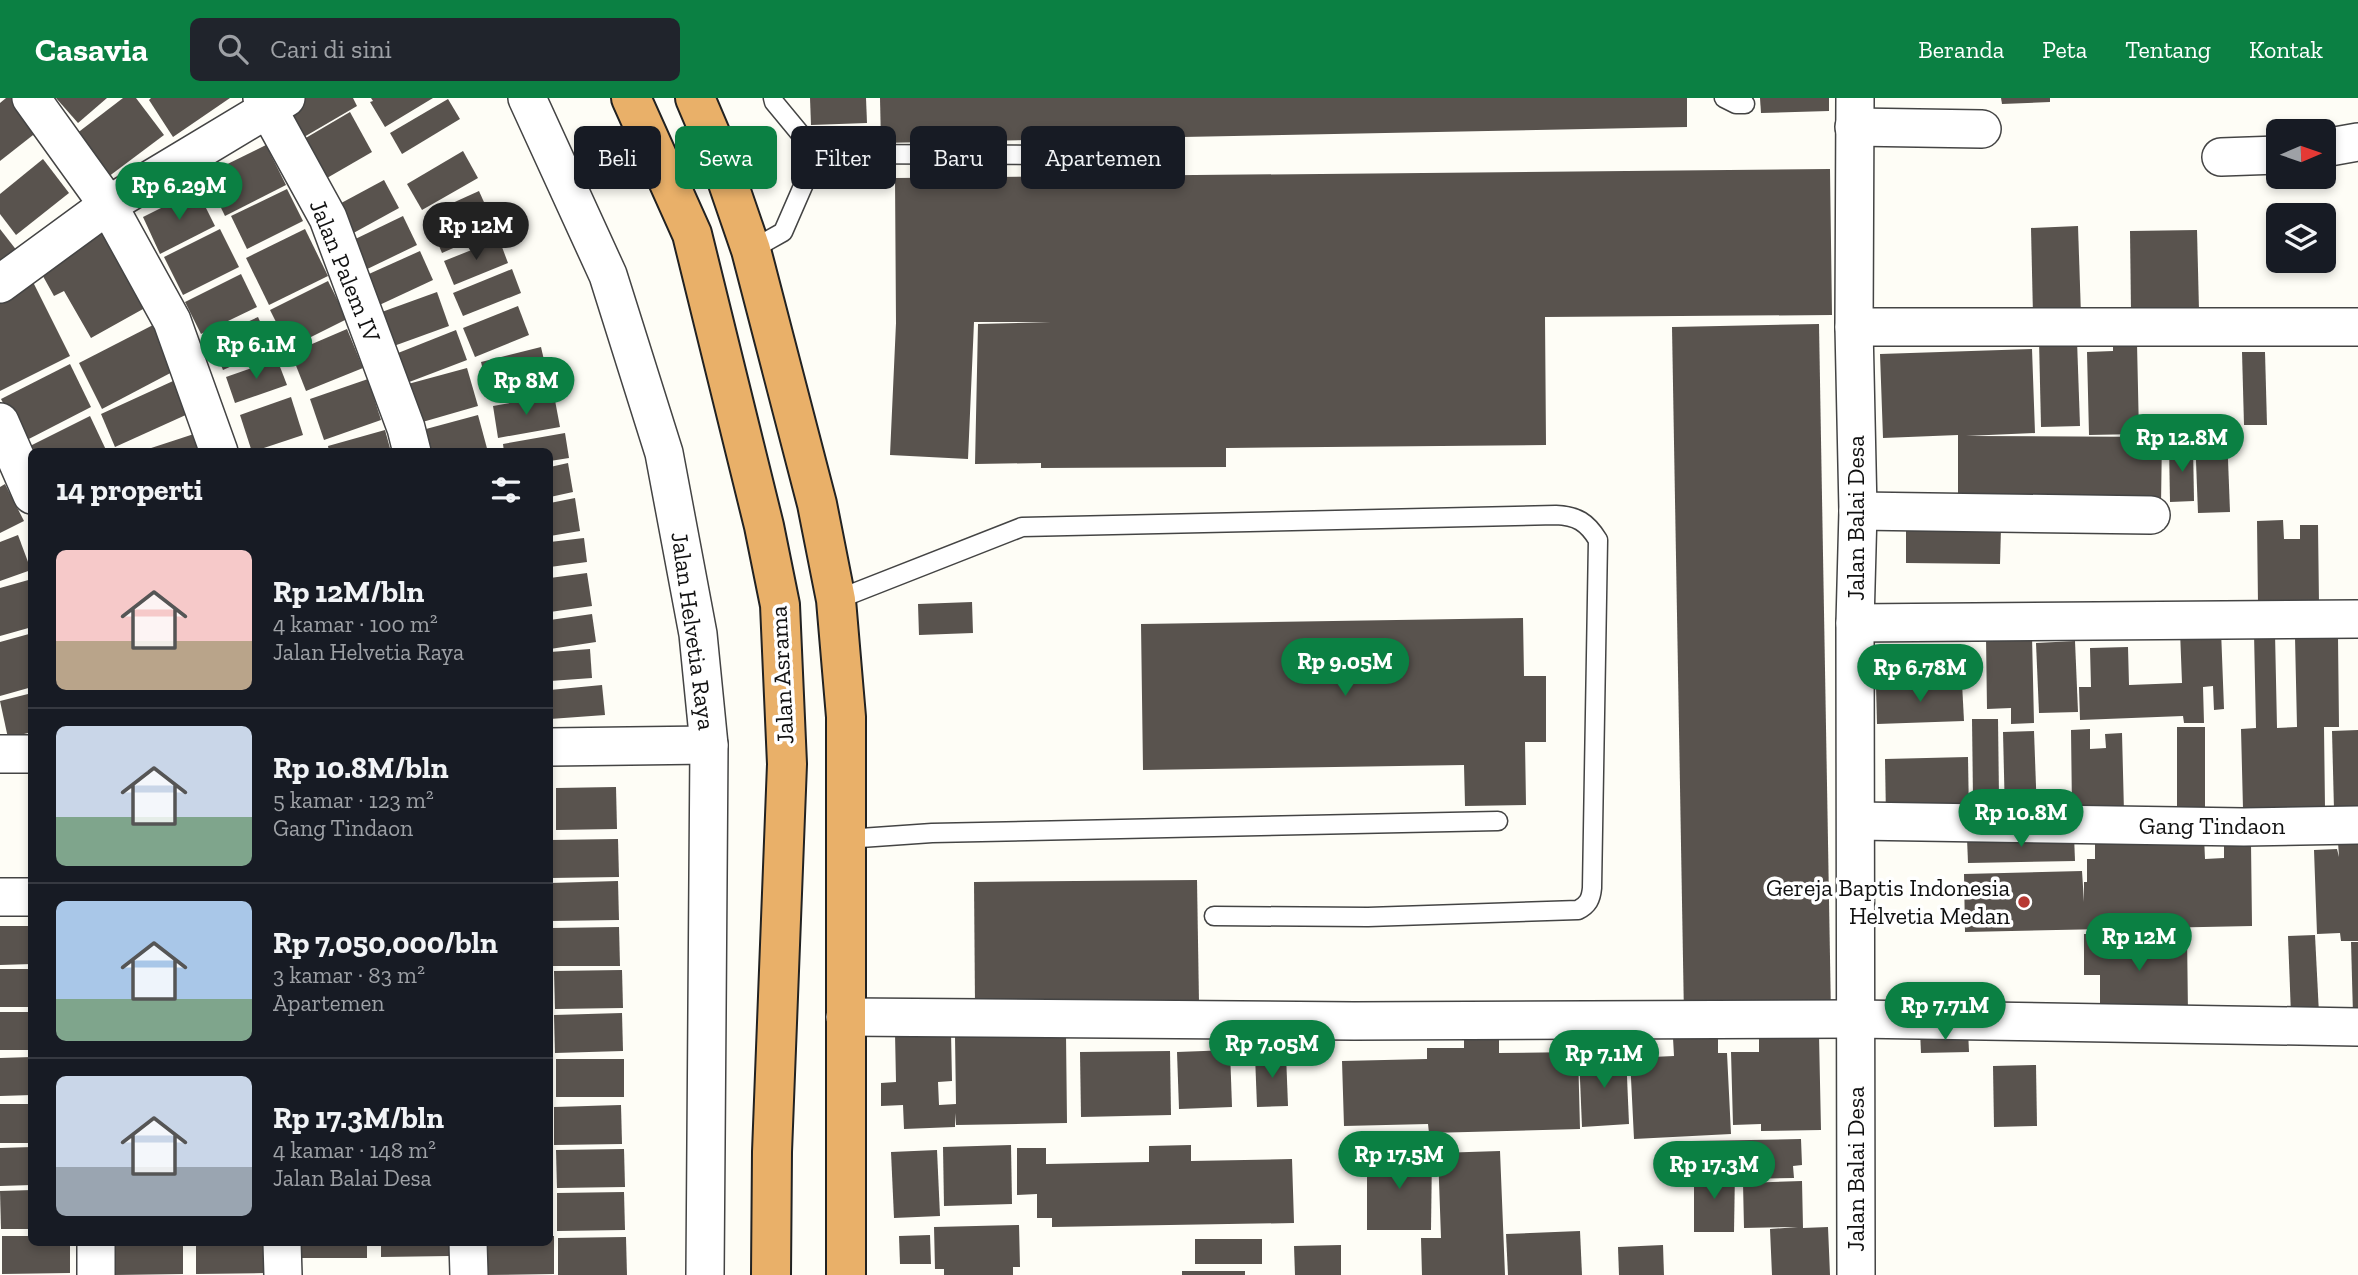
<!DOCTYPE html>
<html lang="id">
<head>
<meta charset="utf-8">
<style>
  :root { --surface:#171b24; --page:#20242c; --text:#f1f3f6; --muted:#9ea1a6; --line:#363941; --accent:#0b8043 }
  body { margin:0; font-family:"Zilla Slab",serif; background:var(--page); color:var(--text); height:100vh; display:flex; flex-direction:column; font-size:26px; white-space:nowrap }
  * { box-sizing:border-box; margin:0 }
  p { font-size:23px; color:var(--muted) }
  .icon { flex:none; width:38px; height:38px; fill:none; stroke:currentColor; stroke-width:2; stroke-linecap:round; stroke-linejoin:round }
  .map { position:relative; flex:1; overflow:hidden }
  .drawer { position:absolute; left:28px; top:350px; width:525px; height:798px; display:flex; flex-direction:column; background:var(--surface); border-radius:10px; box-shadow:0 4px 10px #0003 }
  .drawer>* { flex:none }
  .hud { position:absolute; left:574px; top:28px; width:665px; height:63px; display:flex; gap:14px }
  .needle { width:46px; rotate:88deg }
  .tools { position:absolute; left:2266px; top:21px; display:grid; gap:14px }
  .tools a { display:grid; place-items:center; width:70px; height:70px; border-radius:10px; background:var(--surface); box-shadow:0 4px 10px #0003; font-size:35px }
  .price { position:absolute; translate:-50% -60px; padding:0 16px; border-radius:24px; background:var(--accent); color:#fff; font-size:23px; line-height:46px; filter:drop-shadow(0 2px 4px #0008) }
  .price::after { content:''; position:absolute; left:50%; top:42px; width:21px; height:16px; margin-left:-10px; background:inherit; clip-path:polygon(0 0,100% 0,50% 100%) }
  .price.current { background:#222; color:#fff }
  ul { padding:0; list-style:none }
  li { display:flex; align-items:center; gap:21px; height:175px; padding:0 28px }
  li+li { border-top:2px solid var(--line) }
  li span { display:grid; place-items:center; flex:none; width:196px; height:140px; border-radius:10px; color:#555 }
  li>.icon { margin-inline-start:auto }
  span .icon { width:84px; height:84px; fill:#fffc; stroke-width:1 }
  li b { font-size:30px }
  h2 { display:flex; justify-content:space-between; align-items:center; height:84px; padding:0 28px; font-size:30px }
  .pill { padding:0 24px; border-radius:10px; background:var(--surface); box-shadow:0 4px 10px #0003; font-size:24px; line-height:63px }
  .pill.current { background:var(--accent); color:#fff }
  header { display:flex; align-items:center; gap:42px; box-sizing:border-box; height:98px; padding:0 35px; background:var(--accent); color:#fff }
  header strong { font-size:33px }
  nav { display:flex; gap:38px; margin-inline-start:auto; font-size:24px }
  .search { width:490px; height:63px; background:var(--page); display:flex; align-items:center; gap:18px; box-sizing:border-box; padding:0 24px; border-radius:10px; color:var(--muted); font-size:26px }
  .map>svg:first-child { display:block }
  .building { fill:#59534e }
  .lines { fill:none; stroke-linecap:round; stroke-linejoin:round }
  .lane-casing { stroke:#444; stroke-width:21 }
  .street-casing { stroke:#444; stroke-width:40 }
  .highway-casing { stroke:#222; stroke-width:42 }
  .lane { stroke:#fff; stroke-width:18 }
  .street { stroke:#fff; stroke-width:37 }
  .highway { stroke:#e9b069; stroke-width:38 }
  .poi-dot { fill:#b73933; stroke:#fff; stroke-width:2.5 }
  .labels { text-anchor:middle; stroke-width:7; stroke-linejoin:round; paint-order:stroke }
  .street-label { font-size:24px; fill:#111; stroke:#fff }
  .poi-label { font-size:24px; fill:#111; stroke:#fff; text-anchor:end }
</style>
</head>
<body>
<header>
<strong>Casavia</strong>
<div class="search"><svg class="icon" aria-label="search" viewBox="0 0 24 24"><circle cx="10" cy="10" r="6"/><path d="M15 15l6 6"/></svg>Cari di sini</div>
<nav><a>Beranda</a><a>Peta</a><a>Tentang</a><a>Kontak</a></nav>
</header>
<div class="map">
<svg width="2358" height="1177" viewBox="0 0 2358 1177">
  <rect width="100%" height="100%" fill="#fefdf6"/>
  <!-- building -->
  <g class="building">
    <path d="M6 0H17L42 30 0 63V5Z"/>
    <path d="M56 0H107L78 25Z"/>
    <path d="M123 0H136L164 37 108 79 76 36Z"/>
    <path d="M151 0H230L173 39 149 2Z"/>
    <path d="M303 0H353L357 8 304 39 287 9Z"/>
    <path d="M371 0H433L385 29 370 4 373 3Z"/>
    <path d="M810 0H866L867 25 811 27Z"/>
    <path d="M880 0H1687V29L881 45Z"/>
    <path d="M1760 0H1829V13L1761 15Z"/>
    <path d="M2001 0H2050V4L2002 6Z"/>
    <path d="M448 1 460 21 402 56 390 35Z"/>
    <path d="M350 14 372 54 327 80 304 41Z"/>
    <path d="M266 47 286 87 225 118 205 77Z"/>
    <path d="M463 53 478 80 422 112 407 86Z"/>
    <path d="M43 61 69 95 16 137 0 116V96Z"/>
    <path d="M1830 71 1832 217 1545 219 1546 347 1226 350V369L1041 370V365L975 366 978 226 1051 224H974L968 361 890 357 896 225 895 80Z"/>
    <path d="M384 82 399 110 348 138 332 110Z"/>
    <path d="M287 91 303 123 247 151 231 118Z"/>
    <path d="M197 92 215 128 160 156 143 119Z"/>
    <path d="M479 93 496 131 442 155 426 117Z"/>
    <path d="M403 118 417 147 359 175 345 146Z"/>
    <path d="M106 122 152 206 91 240 64 193 54 198 34 162Z"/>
    <path d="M2078 128 2081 217 2033 218 2031 130Z"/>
    <path d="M0 131 21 158 0 174Z"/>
    <path d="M220 131 239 169 183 197 164 159Z"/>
    <path d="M305 131 328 178 269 207 246 160Z"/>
    <path d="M2197 132 2199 212 2131 213 2130 133Z"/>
    <path d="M499 141 508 165 454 187 444 163Z"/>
    <path d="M420 153 433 182 373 210 360 180Z"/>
    <path d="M512 171 521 195 463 218 453 195Z"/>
    <path d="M241 176 257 209 201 236 185 204Z"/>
    <path d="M32 182 70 258 0 293V199Z"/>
    <path d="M328 183 347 221 289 250 270 212Z"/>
    <path d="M437 194 449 228 391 249 379 215Z"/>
    <path d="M518 208 529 237 475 259 463 230Z"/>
    <path d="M258 219 272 250 223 272 210 241Z"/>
    <path d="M155 226 178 271 102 311 79 265Z"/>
    <path d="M1819 226 1831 917 1684 919 1672 229Z"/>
    <path d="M347 231 363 270 306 293 291 255Z"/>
    <path d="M456 232 467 262 404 286 393 257Z"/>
    <path d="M2039 242H2077L2080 328 2041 329Z"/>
    <path d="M2113 245H2137L2139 336 2089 337 2087 254 2113 253Z"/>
    <path d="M541 249 550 288 490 302 481 264Z"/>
    <path d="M2032 251 2035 335 1966 338 2162 339 2161 407 1958 405V337L1883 340 1880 256Z"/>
    <path d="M2242 254H2265L2267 327H2244Z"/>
    <path d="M277 261 287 287 235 305 226 279Z"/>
    <path d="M70 266 91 309 23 344 1 301Z"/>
    <path d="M467 270 478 308 419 325 408 286Z"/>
    <path d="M184 278 199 311 115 349 101 316Z"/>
    <path d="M368 281 381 322 324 342 310 301Z"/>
    <path d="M554 297 560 329 498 340 493 308Z"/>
    <path d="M291 299 303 337 252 354 240 317Z"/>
    <path d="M478 317 488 354H432L426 331Z"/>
    <path d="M90 318 107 354H32L22 352Z"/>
    <path d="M385 332 391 354H329L328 348Z"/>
    <path d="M197 335 203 354H142V353Z"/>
    <path d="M565 335 569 360 550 363V354H504L503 346Z"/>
    <path d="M2227 335 2230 414 2198 415 2195 337Z"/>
    <path d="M2193 347 2194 403 2170 404 2169 348Z"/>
    <path d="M568 365 573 394 550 399V369Z"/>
    <path d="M5 386 24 423 0 435V389Z"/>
    <path d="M575 400 580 433 550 438V405Z"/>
    <path d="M2283 422 2284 441H2300V427H2318L2319 506H2258L2257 423Z"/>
    <path d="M1906 430H2001L2000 466 1906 465Z"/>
    <path d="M18 437 31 472 0 483V444Z"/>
    <path d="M584 440 587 464 550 469V444Z"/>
    <path d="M587 475 592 508 550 514V480Z"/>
    <path d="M32 481V529L0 538V490Z"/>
    <path d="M972 504 973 535 919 537 918 506Z"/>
    <path d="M592 516 596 544 550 551V522Z"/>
    <path d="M1523 520 1524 578H1546V644H1525L1526 707 1465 708 1464 667 1143 672 1141 526Z"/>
    <path d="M2221 532 2224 611 2214 612 2213 588 2203 589 2204 625H2184L2183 618 2080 622 2079 589H2091L2090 550 2128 549 2129 587 2182 585 2180 533Z"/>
    <path d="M2254 535H2275L2277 630 2297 629 2295 539H2338L2339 629H2324L2325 710 2243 711 2241 631 2256 630Z"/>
    <path d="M29 536 32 544V589L0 598V544Z"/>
    <path d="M2032 538 2034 625 2011 626V610L1987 611 1986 539Z"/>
    <path d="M2075 543 2078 614 2039 615 2036 545Z"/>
    <path d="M590 551 592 580 550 583V554Z"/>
    <path d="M1962 585 1964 623 1877 626 1876 588Z"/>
    <path d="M602 587 605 617 550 621V592Z"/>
    <path d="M32 595V634L8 640 0 603Z"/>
    <path d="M1972 621H1998L1999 700 1973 701Z"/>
    <rect x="2177" y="629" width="28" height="88"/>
    <path d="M2090 631V651L2106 650 2105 636 2122 635 2124 714 2072 712 2071 632Z"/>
    <path d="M2358 632V711L2334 712 2332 633Z"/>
    <path d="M2034 633 2037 716 2005 717 2003 634Z"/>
    <path d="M1968 659 1969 718 1886 719 1885 661Z"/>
    <path d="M616 689 617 731 556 732V690Z"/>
    <path d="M2074 737 2075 763 1968 765 1967 740Z"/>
    <path d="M2204 738 2205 761 2224 760V744L2251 745 2252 828 1965 834 1964 776 2082 773 2084 804V784H2087V761H2095V739Z"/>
    <path d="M618 741 619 779 550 780V742Z"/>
    <path d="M2338 744H2358V843H2341L2340 835 2317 836 2314 752 2337 751 2339 759Z"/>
    <path d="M1197 782 1199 905 975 907 974 784Z"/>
    <path d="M618 783 619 822 550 823V785Z"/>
    <path d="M0 828H32V866L0 867Z"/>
    <path d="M619 829 620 868H552L551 830Z"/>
    <path d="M2187 835 2188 917 2100 918V877H2084V836Z"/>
    <path d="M2315 837 2319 916 2291 917 2288 838Z"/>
    <path d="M2351 844H2358V917H2353Z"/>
    <rect x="0" y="871" width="32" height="38"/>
    <path d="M622 872 623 910 555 911 554 873Z"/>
    <rect x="0" y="914" width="32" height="38"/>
    <path d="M622 915 623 953 555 955 554 917Z"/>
    <path d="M1968 932 1969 954 1921 955 1920 933Z"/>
    <path d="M951 934 952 983 938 984 939 1007 956 1006 955 938 1066 936 1067 1025 956 1027 955 1015V1029L904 1031 903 1007 881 1008V985L896 984 895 935Z"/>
    <path d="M1819 937 1821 1032 1761 1033V1026L1733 1027 1731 954H1759V939Z"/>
    <path d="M1718 938V955H1727L1731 1036 1634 1041 1630 960 1674 958 1673 940Z"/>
    <path d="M1464 939H1499V955L1578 954 1580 1031 1429 1035 1428 1026 1344 1028 1342 963 1427 961V950H1464Z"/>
    <path d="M1230 952 1232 1009 1179 1011 1177 954Z"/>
    <path d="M1170 953 1171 1017 1081 1019 1080 954Z"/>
    <path d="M1626 955 1629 1026 1582 1029 1579 957Z"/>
    <path d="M1286 956 1288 1008 1257 1009 1255 957Z"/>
    <path d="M32 959V997L0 998V960Z"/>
    <rect x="556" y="961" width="68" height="38"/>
    <path d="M2036 967 2037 1028 1994 1029 1993 968Z"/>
    <rect x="0" y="1006" width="32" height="39"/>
    <path d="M621 1007 622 1046 554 1047V1009Z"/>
    <path d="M1801 1041 1802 1067 1793 1068 1794 1080 1738 1081 1737 1069H1692L1691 1043Z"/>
    <path d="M1011 1047 1012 1106 944 1108 943 1049Z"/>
    <path d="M1191 1047V1063L1292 1061 1294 1125 1052 1129V1120H1037V1096L1017 1097V1050H1046V1066L1149 1064V1048Z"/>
    <path d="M32 1049V1087L0 1088V1050Z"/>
    <path d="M624 1051 625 1089 557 1090 556 1052Z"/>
    <path d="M937 1052 940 1118 894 1120 891 1054Z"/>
    <path d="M1500 1053 1505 1177H1422L1421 1140H1441L1438 1055Z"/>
    <path d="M1367 1054 1432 1055 1431 1132H1367Z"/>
    <path d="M1694 1073H1735L1734 1134H1694Z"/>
    <path d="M1802 1083 1803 1130 1828 1129 1830 1177H1772L1770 1131 1798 1129 1744 1130 1743 1085Z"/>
    <path d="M32 1092V1131H1L0 1093Z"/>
    <path d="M624 1094 625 1132 557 1133V1095Z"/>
    <path d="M1019 1127 1020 1169H1013V1177H944V1171H935L934 1129Z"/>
    <path d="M1580 1133 1582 1177H1508L1506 1136Z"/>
    <path d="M930 1137 931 1166H900L899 1138Z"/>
    <path d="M2 1138H32V1144H70V1175L2 1176Z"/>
    <path d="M550 1138H554V1176L486 1177 485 1144H550Z"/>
    <path d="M626 1139 627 1177H558V1140Z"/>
    <rect x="1195" y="1141" width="67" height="25"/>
    <path d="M114 1144H183V1176L115 1177Z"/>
    <path d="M196 1144H264L265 1175 196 1176Z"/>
    <path d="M299 1144H367V1160H300Z"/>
    <path d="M381 1144H449V1158L381 1159Z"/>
    <path d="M1341 1147V1177H1295L1294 1148Z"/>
    <path d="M1663 1147 1664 1177H1619L1618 1149Z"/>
    <rect x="1182" y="1173" width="63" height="4"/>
  </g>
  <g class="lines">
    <!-- lane casing -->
    <g class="lane-casing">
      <g id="lane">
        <path d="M1724 0 1736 6H1745"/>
        <path d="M817 56 1047 57"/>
        <path d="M751 152 783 134 817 56 774 4 773 0"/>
        <path d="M836 502 1022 429 1556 417C1577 418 1587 424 1598 442L1592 790C1591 801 1588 807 1578 812L1368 819 1214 818"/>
        <path d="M846 741 932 735 1498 723"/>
      </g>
    </g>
    <!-- street casing -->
    <g class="street-casing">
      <g id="street">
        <path d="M31 0 108 107 172 223 219 354"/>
        <path d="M262 0 328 120 406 330 412 354"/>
        <path d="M527 0 608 177 664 355 698 536 709 647 705 1177"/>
        <path d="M1855 0 1854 229 1858 413 1855 525 1856 1177"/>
        <path d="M1854 29 1982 31"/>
        <path d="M2324 50 2358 44"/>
        <path d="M2221 59 2278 57"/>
        <path d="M0 186 108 107 286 0"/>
        <path d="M1854 229H2358"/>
        <path d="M0 324 32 397"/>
        <path d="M1858 413 2151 417"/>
        <path d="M1855 525 2358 521"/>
        <path d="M550 649 709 647"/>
        <path d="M0 656H32"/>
        <path d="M1857 723 2244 729 2358 727"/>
        <path d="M0 799H32"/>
        <path d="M845 919 1354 923 1855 921 2358 929"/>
        <path d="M96 1144V1177"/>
        <path d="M282 1144 283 1177"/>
        <path d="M468 1144 469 1177"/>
      </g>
    </g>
    <!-- highway casing -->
    <g class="highway-casing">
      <g id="highway">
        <path d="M631 0 692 136 764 428 780 507 787 666 772 1054 771 1177"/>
        <path d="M695 0 715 47 751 152 817 406 836 502 846 619V1177"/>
      </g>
    </g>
    <!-- lane -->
    <use href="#lane" class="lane"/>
    <!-- street -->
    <use href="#street" class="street"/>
    <!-- highway -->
    <use href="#highway" class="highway"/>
  </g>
  <!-- markers -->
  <circle class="poi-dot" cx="2024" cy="804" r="7"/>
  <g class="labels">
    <!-- street labels -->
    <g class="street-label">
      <text transform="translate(345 173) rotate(68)" y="8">Jalan Palem IV</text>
      <text transform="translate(1856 420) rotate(-90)" y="8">Jalan Balai Desa</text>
      <text transform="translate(693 533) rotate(82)" y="8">Jalan Helvetia Raya</text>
      <text transform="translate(782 577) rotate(-93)" y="8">Jalan Asrama</text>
      <text x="2212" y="736">Gang Tindaon</text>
      <text transform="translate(1856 1071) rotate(-90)" y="8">Jalan Balai Desa</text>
    </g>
    <!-- poi labels -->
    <g class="poi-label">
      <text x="2010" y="798">Gereja Baptis Indonesia<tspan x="2010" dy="28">Helvetia Medan</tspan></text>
    </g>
  </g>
</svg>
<div class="tools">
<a><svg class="needle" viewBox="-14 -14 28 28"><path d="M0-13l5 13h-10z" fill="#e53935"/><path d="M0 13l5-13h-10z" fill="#9ea1a6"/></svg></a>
<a><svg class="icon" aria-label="layers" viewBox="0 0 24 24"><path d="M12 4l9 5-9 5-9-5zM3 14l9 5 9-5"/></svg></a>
</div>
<b class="price" style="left:179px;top:124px">Rp 6.29M</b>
<b class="price current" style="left:476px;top:164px">Rp 12M</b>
<b class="price" style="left:256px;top:283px">Rp 6.1M</b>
<b class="price" style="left:526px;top:319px">Rp 8M</b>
<b class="price" style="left:2182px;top:376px">Rp 12.8M</b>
<b class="price" style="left:1345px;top:600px">Rp 9.05M</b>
<b class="price" style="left:1920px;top:606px">Rp 6.78M</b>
<b class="price" style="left:2021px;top:751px">Rp 10.8M</b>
<b class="price" style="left:2139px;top:875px">Rp 12M</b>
<b class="price" style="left:1945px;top:944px">Rp 7.71M</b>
<b class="price" style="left:1272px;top:982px">Rp 7.05M</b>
<b class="price" style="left:1604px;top:992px">Rp 7.1M</b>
<b class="price" style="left:1399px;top:1093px">Rp 17.5M</b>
<b class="price" style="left:1714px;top:1103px">Rp 17.3M</b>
<div class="hud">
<a class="pill">Beli</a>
<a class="pill current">Sewa</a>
<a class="pill">Filter</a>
<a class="pill">Baru</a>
<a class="pill">Apartemen</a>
</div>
<section class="drawer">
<h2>14 properti<svg class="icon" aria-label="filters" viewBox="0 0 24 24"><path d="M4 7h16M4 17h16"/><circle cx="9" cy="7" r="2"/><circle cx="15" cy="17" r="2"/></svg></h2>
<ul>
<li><span style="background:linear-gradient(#f6c9c9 65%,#b9a48a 0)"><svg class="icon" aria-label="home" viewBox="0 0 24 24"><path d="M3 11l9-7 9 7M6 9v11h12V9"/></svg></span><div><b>Rp 12M/bln</b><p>4 kamar · 100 m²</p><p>Jalan Helvetia Raya</p></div></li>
<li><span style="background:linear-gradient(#c9d6e8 65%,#7fa58c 0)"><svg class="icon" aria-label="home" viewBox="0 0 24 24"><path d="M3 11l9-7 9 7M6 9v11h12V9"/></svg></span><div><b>Rp 10.8M/bln</b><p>5 kamar · 123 m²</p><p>Gang Tindaon</p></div></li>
<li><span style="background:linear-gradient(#a9c7e8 70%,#7fa58c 0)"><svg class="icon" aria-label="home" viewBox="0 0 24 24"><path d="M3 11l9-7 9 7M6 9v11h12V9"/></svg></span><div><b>Rp 7,050,000/bln</b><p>3 kamar · 83 m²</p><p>Apartemen</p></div></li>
<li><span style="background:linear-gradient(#c9d6e8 65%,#9aa5b1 0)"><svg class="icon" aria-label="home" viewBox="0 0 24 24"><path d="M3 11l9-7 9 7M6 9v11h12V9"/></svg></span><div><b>Rp 17.3M/bln</b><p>4 kamar · 148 m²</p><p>Jalan Balai Desa</p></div></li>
</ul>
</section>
</div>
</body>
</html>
